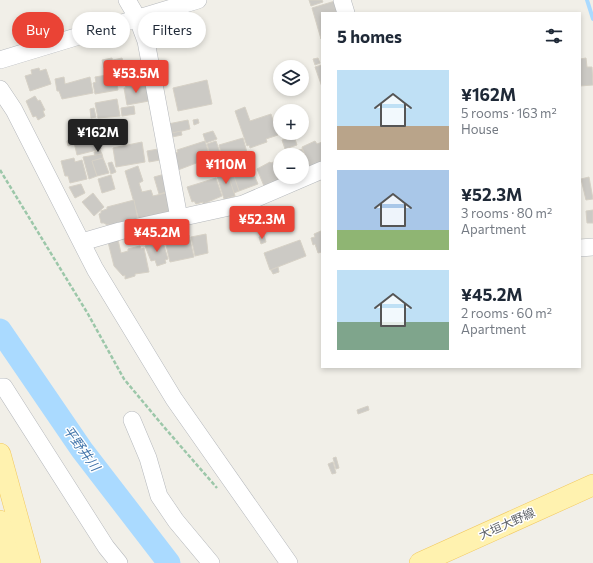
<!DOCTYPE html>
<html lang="en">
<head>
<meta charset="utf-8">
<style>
  :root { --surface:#fff; --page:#f6f6f7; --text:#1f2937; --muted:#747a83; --accent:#ea4335 }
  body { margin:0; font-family:Commissioner,"Noto Sans JP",sans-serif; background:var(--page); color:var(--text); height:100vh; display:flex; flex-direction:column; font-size:15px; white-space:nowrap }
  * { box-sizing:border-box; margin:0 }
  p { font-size:13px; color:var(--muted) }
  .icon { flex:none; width:22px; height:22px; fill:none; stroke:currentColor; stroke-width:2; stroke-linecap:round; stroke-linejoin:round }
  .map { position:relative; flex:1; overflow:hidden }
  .drawer { position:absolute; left:321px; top:12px; width:260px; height:356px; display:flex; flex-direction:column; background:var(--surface); border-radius:0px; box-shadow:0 2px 6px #0003 }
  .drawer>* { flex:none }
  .hud { position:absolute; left:12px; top:12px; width:249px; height:36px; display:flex; gap:8px }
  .tools { position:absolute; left:273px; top:60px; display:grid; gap:8px }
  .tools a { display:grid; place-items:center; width:36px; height:36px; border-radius:50%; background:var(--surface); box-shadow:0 2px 6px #0003; font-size:20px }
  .price { position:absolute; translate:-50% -34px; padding:0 9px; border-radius:4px; background:var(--accent); color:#fff; font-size:13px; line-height:26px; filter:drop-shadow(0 1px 2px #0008) }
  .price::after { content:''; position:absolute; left:50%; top:24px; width:12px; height:9px; margin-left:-6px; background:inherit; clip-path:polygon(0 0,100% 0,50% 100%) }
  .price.on { background:#222; color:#fff }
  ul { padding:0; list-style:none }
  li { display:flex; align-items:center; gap:12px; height:100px; padding:0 16px }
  li span { display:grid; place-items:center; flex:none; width:112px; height:80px; border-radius:0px; color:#555 }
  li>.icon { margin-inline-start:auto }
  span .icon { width:48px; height:48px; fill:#fffc; stroke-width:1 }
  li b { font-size:17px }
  h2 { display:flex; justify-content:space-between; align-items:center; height:48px; padding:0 16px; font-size:17px }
  .pill { padding:0 14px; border-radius:18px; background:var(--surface); box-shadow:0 2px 6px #0003; font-size:14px; line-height:36px }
  .pill.on { background:var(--accent); color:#fff }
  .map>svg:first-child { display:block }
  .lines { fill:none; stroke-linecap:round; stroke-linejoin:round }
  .stream { stroke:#aadaff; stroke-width:4 }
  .river { stroke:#aadaff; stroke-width:23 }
  .building { fill:#cccac5; stroke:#d6d1c6 }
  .minor-casing { stroke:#b5b8bc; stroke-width:18 }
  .major-casing { stroke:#f2c960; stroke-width:22 }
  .path { stroke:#9cc7a9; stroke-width:2.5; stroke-dasharray:4 2; stroke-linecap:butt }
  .minor { stroke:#fff; stroke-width:17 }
  .major { stroke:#fff2af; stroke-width:21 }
  .labels { text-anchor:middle; stroke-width:3; stroke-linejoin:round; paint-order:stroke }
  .street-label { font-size:12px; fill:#5f6368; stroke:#fff }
  .water-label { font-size:13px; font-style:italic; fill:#4174aa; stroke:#fff }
</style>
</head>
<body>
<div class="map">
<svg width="593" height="563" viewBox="0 0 593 563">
  <rect width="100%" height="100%" fill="#f1efe8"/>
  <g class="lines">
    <!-- stream -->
    <path class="stream" d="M587 0 593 19"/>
    <!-- river -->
    <path class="river" d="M0 330 82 450 169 563"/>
  </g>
  <!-- building -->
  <g class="building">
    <path d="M309 0H322L323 2 311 6Z"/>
    <path d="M335 1 339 13H322L321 39 312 8Z"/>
    <path d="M109 37 110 40 102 42 101 39Z"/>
    <path d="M112 58 114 66 104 68 102 60Z"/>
    <path d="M122 58 125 67 115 69 113 60Z"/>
    <path d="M318 58 320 63 315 65 313 59Z"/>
    <path d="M586 58 587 67H592L593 85 580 86V59Z"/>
    <path d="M322 65V87L315 67Z"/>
    <path d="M39 68 40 71 46 69 51 84 30 91 25 76 32 74 31 70Z"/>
    <path d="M107 75H116L118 90 95 94 93 83 96 82 95 77Z"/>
    <path d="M64 77 65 84 90 77 93 93 62 99 59 91H57L55 79Z"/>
    <path d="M207 80 212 104 178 111 173 88Z"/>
    <path d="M136 83 137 87 146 85 149 101 127 105 124 88H126L125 85Z"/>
    <path d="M35 96 38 101 40 100 45 110 43 111 45 116 38 120 36 116 33 117 26 101Z"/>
    <path d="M117 99 120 116 98 118 95 103Z"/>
    <path d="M134 106 135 114 122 116 121 108Z"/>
    <path d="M245 107 250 121 271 114 278 135 266 139 267 142 250 148 249 145 247 146 235 111Z"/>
    <path d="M94 108 96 117 91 118 90 109Z"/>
    <path d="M198 119 199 123 194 125 193 120Z"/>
    <path d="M188 120 190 129 170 134 168 124Z"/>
    <path d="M115 124 117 135 104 137 105 142 102 143 98 128Z"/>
    <path d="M96 127 101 149 77 155 73 138 85 135 84 130Z"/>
    <path d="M181 131 182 135 172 137V133Z"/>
    <path d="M213 131 217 139 206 143 203 134Z"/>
    <path d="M294 136 297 145 285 149 282 140Z"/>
    <path d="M243 138 248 156 231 161 230 157 223 160 219 145Z"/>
    <path d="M71 139 73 144 68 146 67 141Z"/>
    <path d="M205 141 211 160 200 163 199 162 178 170 174 153 178 152 177 150Z"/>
    <path d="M216 141 222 158 212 161 207 144Z"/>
    <path d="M315 141 317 144 322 142V163L309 167 302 147Z"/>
    <path d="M142 142 145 162 116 167 113 148Z"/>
    <path d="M158 149 160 160 149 162 147 151Z"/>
    <path d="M302 149 308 167 302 169V155L287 154Z"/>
    <path d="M100 150 102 154 95 156 94 152Z"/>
    <path d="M102 154 103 158 92 161 97 176 89 179 83 157Z"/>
    <path d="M74 158 75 162 82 160 87 179 70 183 68 176H65L61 161Z"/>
    <path d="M103 158 109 173 97 176 92 161Z"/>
    <path d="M280 159V177H285L264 186 257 169 270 162 271 163Z"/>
    <path d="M112 162 116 172 111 174 108 163Z"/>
    <path d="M211 162 212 167 203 170 201 165Z"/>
    <path d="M138 166 143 181 139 183 142 192 151 190 153 196 170 192 175 211 139 220 125 171Z"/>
    <path d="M212 167 214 172 205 176 203 170Z"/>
    <path d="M225 170 226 175 229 174 235 196 224 199 216 173Z"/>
    <path d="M252 170 258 184 239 191 234 177Z"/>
    <path d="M165 174 170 191 159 194 154 177Z"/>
    <path d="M111 175 115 189 102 193 98 179Z"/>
    <path d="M234 176 239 191 234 193 229 177Z"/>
    <path d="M589 177 593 199 586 200 581 179Z"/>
    <path d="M216 178 222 196 203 204V202L196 204 194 201 192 202 187 187Z"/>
    <path d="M81 184 85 193 75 198 69 187Z"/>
    <path d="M93 193 104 207 94 216 82 202Z"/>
    <path d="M134 200 138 220 111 226V224L107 225 104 223H101L99 214 101 213V211L107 209V207Z"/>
    <path d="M593 210V223H587L586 211Z"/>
    <path d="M321 231 322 252 318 253 315 244 313 245 311 238 315 237 314 234Z"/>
    <path d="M206 234 208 253 195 256 191 237Z"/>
    <path d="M189 235 194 257 170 262 165 241Z"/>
    <path d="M264 235 266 242 261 244 259 237Z"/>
    <path d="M118 240 121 253 128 251V249L140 246 141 249 144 248 149 272 135 274V276L125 279V275L123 276 114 266 108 242Z"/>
    <path d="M300 240 306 256 270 270 264 253Z"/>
    <path d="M157 241 158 243 163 242 168 259 165 260 166 263 157 266 155 260 151 261 145 246Z"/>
    <path d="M278 267 279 272 273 274 271 270Z"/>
    <path d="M368 406 369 410 358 414 357 410Z"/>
    <path d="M336 457 339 468 336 469 333 458Z"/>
    <path d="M333 462 336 473 332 474 328 464Z"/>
  </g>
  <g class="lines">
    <!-- minor casing -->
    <g class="minor-casing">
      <g id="minor">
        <path d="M127 0 137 17 146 41 179 218"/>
        <path d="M342 0 346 13"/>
        <path d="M0 60 198 0"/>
        <path d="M0 89 14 110 95 269 174 399 289 563"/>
        <path d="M82 242 120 231 243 204 322 170"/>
        <path d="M580 248 593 247"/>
        <path d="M0 387H4L106 547 119 563"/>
        <path d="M132 420 148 458 159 496 176 521 211 563"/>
      </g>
    </g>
    <!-- major casing -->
    <g class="major-casing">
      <g id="major">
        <path d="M0 454 30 563"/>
        <path d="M0 521 10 563"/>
        <path d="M420 563 593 485"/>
      </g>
    </g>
    <!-- path -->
    <path class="path" d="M0 170 88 314 124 379 164 427 217 488"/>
    <!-- minor -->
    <use href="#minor" class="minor"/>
    <!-- major -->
    <use href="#major" class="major"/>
  </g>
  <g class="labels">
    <!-- street labels -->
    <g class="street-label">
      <text transform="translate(507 524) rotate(-24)" y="4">大垣大野線</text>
    </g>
    <!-- water labels -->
    <g class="water-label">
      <text transform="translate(82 448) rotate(54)" y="5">平野井川</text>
    </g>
  </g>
</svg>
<div class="tools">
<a><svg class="icon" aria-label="layers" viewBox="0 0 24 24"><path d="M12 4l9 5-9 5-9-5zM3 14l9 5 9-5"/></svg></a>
<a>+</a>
<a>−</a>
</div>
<b class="price" style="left:136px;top:94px">¥53.5M</b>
<b class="price on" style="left:98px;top:153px">¥162M</b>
<b class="price" style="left:226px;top:185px">¥110M</b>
<b class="price" style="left:262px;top:240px">¥52.3M</b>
<b class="price" style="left:157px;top:253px">¥45.2M</b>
<div class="hud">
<a class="pill on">Buy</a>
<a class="pill">Rent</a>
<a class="pill">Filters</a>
</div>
<section class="drawer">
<h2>5 homes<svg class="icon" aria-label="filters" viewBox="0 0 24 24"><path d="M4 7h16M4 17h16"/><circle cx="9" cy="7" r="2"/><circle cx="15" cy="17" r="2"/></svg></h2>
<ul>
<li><span style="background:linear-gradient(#bfe0f5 70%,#b9a48a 0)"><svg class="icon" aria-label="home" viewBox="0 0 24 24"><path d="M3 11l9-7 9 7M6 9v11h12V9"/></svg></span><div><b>¥162M</b><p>5 rooms · 163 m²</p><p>House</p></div></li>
<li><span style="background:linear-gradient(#a9c7e8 75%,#8fb573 0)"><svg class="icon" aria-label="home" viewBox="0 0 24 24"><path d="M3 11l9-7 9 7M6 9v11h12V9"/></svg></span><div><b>¥52.3M</b><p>3 rooms · 80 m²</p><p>Apartment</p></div></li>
<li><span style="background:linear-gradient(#bfe0f5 65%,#7fa58c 0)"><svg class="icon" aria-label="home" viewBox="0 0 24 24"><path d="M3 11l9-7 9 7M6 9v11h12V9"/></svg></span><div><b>¥45.2M</b><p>2 rooms · 60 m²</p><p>Apartment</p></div></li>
</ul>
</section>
</div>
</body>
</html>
